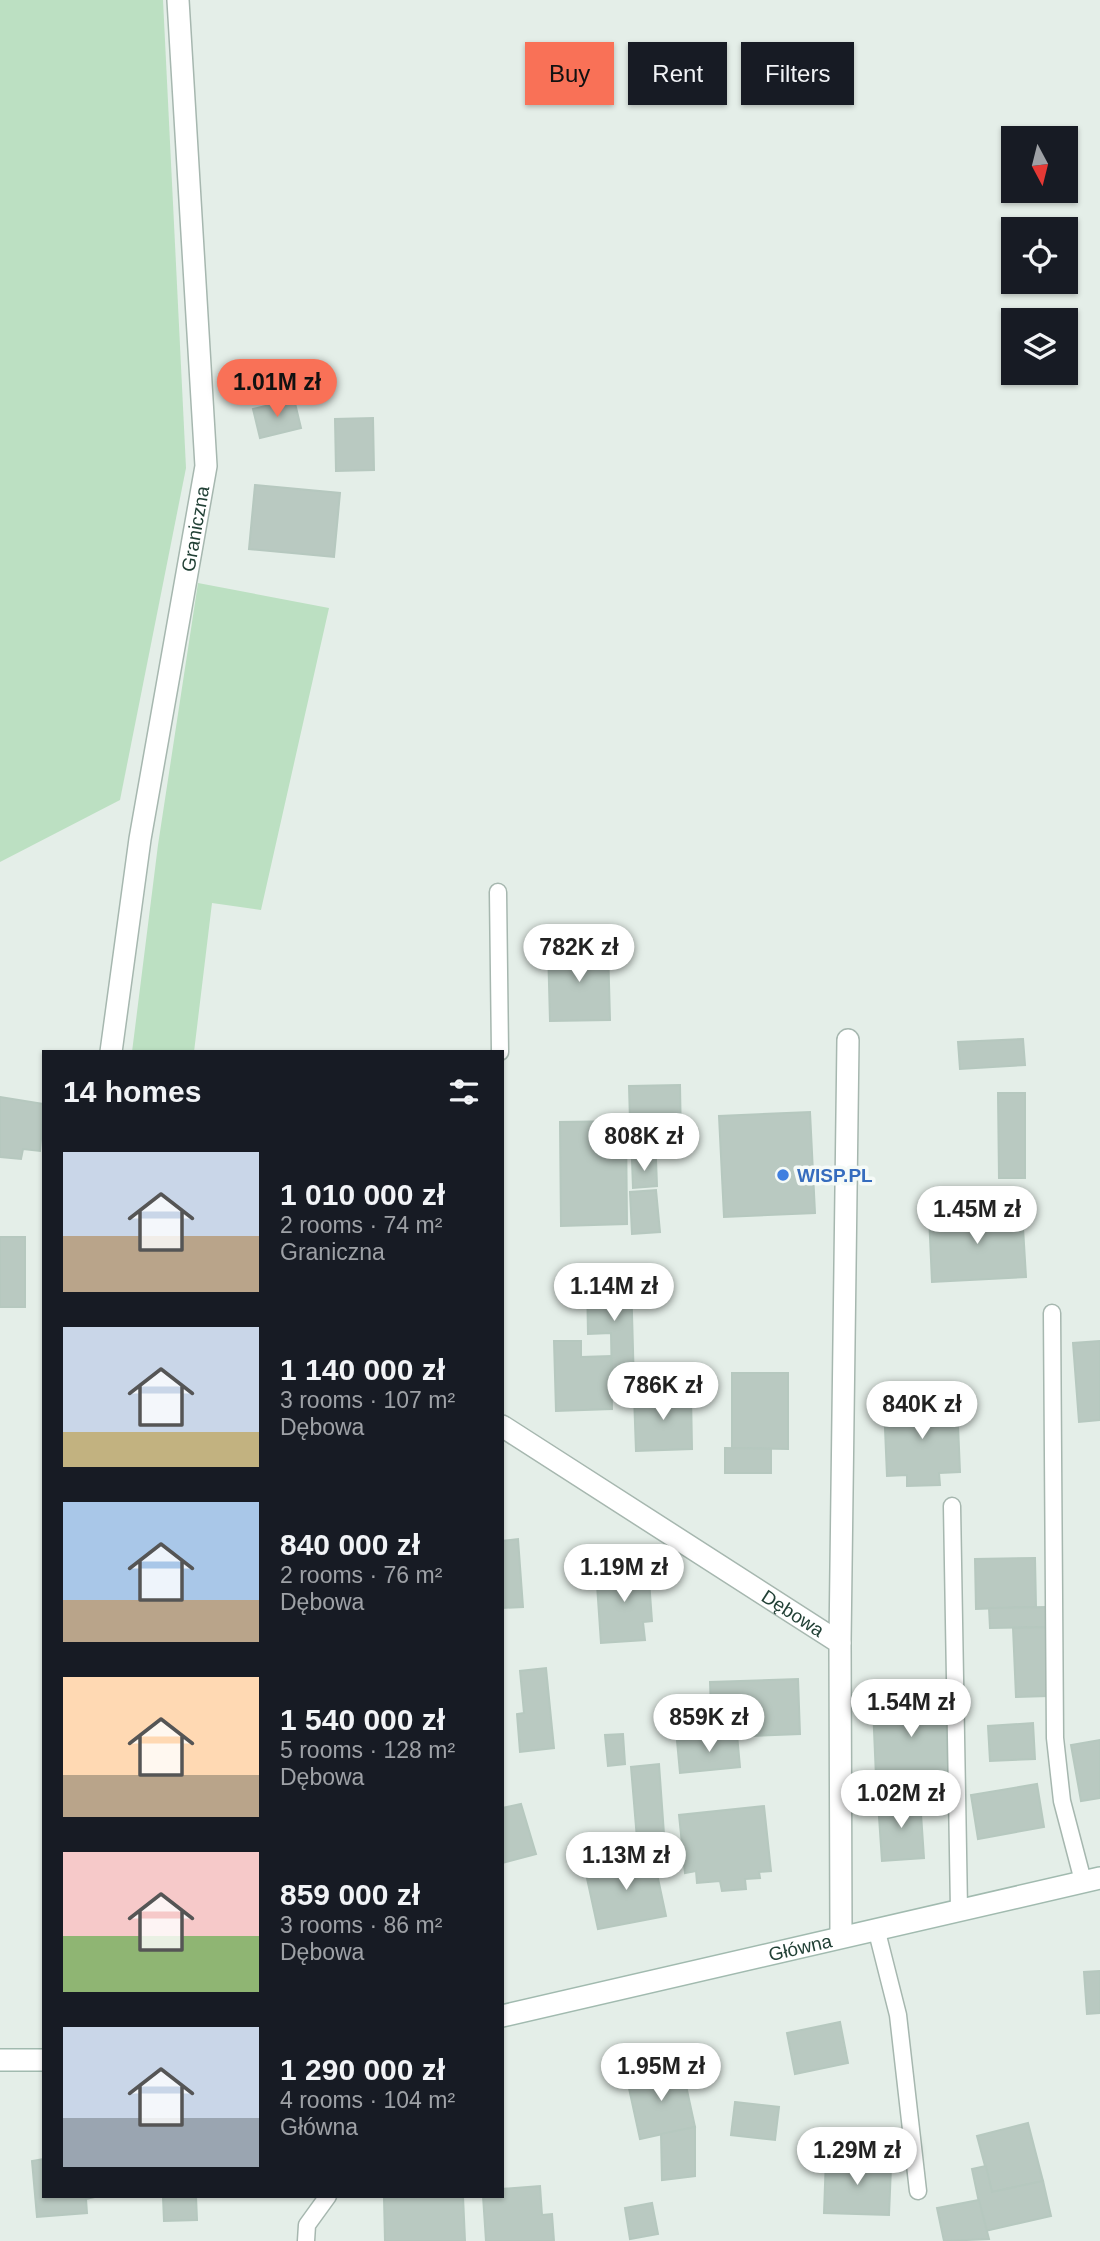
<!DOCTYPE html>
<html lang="en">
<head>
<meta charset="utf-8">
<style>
  :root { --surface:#171b24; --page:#20242c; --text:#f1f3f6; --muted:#9ea1a6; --accent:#f97157 }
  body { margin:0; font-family:Helvetica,sans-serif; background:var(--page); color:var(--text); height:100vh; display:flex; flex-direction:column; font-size:26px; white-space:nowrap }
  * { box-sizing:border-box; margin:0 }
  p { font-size:23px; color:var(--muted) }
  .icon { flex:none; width:38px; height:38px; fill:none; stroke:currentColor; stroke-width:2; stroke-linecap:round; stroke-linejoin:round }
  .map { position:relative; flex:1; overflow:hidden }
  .sheet { position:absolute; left:42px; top:1050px; width:462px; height:1148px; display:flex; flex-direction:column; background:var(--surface); border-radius:0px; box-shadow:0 2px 5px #0004 }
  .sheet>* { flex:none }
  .hud { position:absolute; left:525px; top:42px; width:469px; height:63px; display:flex; gap:14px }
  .needle { width:46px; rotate:173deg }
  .tools { position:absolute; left:1001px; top:126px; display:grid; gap:14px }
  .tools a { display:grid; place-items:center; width:77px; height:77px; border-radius:0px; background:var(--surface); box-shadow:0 2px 5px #0004; font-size:35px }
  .price { position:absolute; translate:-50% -60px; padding:0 16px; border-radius:24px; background:#fff; color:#222; font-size:23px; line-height:46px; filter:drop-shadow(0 2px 4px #0008) }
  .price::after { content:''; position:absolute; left:50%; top:42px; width:21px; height:16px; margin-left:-10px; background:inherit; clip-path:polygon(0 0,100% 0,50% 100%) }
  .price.active { background:var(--accent); color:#111 }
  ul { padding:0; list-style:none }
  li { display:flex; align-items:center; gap:21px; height:175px; padding:0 21px }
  li span { display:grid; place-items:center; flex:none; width:196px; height:140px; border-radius:0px; color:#555 }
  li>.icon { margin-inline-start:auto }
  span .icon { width:84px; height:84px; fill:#fffc; stroke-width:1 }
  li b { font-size:30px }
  h2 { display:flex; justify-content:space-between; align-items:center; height:84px; padding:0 21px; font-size:30px }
  .tag { padding:0 24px; border-radius:0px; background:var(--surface); box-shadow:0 2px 5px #0004; font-size:24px; line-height:63px }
  .tag.active { background:var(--accent); color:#111 }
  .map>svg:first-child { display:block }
  .green { fill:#bce0c2 }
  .building { fill:#b9c9c1; stroke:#b6c8bf; stroke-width:2 }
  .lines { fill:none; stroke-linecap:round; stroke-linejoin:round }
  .service-casing { stroke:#a6b7af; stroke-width:19 }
  .minor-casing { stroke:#a6b7af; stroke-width:24 }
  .tertiary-casing { stroke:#a6b7af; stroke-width:24 }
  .secondary-casing { stroke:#a1baaf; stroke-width:24 }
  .service { stroke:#fff; stroke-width:16 }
  .minor { stroke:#fff; stroke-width:21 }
  .tertiary { stroke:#fff; stroke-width:21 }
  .secondary { stroke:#fff; stroke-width:21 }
  .shop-dot { fill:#3f7fe0; stroke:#f5faf7; stroke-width:2.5 }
  .labels { text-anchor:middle; stroke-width:7; stroke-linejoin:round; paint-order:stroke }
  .street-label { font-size:19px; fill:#224136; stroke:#f5faf7 }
  .shop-label { font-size:19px; font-weight:bold; fill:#366cbe; stroke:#f5faf7; text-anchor:start }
</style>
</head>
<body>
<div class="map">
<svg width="1100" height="2241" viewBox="0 0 1100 2241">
  <rect width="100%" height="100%" fill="#e4eee8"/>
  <!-- green -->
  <g class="green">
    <path d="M0 0H163L186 468 120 800 0 862Z"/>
    <path d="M198 583 329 608 261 910 212 903 194 1052H132L158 845Z"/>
  </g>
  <!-- building -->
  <g class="building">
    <path d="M294 399 301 428 260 438 253 409Z"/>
    <path d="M373 418 374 470 336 471 335 419Z"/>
    <path d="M255 485 340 493 334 557 249 549Z"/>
    <path d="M608 946 610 1020 550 1021 548 947Z"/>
    <path d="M1023 1039 1025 1065 960 1069 958 1042Z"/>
    <path d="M680 1085 681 1140 652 1141V1156H631L629 1086Z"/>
    <path d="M998 1093H1025V1178H999Z"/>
    <path d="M0 1097 44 1104 40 1151 23 1149 21 1159 0 1157Z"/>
    <path d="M810 1112 815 1213 724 1217 719 1116Z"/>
    <path d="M626 1121 627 1224 561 1226 560 1122Z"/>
    <path d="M656 1159 657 1186 633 1188 632 1160Z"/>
    <path d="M656 1190 660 1232 632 1234 630 1192Z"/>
    <path d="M1022 1211 1026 1277 932 1282 929 1215Z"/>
    <rect x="0" y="1237" width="25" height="70"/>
    <path d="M631 1278 634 1385 612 1386 611 1333 588 1334 587 1279Z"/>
    <path d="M554 1341H581V1357L611 1356 612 1409 556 1411Z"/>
    <path d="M1100 1341V1420L1079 1422 1073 1343Z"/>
    <path d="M732 1373H788V1449L732 1448Z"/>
    <path d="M691 1394 692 1449 636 1451 634 1395Z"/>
    <path d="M957 1401 960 1472 939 1473 940 1485 907 1486V1475L887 1476 884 1405Z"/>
    <path d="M725 1448 771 1449V1473H725Z"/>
    <path d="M518 1539 523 1607 502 1608V1541Z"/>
    <path d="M1035 1558 1036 1607 976 1609 975 1559Z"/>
    <path d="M648 1566 652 1621 643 1622 645 1640 601 1643 596 1570Z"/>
    <path d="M1046 1607V1627L990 1628 989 1608Z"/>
    <path d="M1046 1627 1048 1696 1016 1697 1013 1628Z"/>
    <path d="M546 1668 554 1748 520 1752 517 1714 524 1713 520 1671Z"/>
    <path d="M798 1679 800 1734 752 1736 751 1709 711 1710 710 1682Z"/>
    <path d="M945 1697 948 1774 876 1777 873 1707 913 1706 912 1698Z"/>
    <path d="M1033 1723 1035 1759 990 1761 988 1726Z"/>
    <path d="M623 1734 625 1764 608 1766 605 1735Z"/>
    <path d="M737 1734 740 1767 680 1773 677 1741Z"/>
    <path d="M1100 1740V1798L1081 1801 1071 1745Z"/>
    <path d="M659 1764 665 1848 638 1851 631 1767Z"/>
    <path d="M1037 1784 1044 1827 978 1839 971 1795Z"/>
    <path d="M920 1799 924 1858 882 1861 878 1802Z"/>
    <path d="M521 1804 536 1854 502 1863V1808Z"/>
    <path d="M764 1806 771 1871 759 1872 760 1878 745 1879 746 1889 722 1891 720 1881 697 1883 696 1871 685 1873 679 1815Z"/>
    <path d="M653 1855 666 1916 598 1929 585 1869Z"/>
    <path d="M1100 1971V2013L1087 2014 1084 1972Z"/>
    <path d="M840 2022 848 2063 795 2074 787 2033Z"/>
    <path d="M682 2067 695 2127 640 2139 627 2079Z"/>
    <path d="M735 2102 779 2107 775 2140 731 2135Z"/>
    <path d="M1028 2123 1043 2181 992 2192 977 2136Z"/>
    <path d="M695 2127V2176L662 2180 661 2134Z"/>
    <path d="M826 2157 882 2160V2167H891L889 2215 824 2213Z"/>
    <path d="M44 2159V2196H99L86 2199 87 2213 37 2217 32 2161Z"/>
    <path d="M986 2166 992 2192 1043 2181 1051 2216 985 2231 972 2169Z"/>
    <path d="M540 2186 542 2215 552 2214 554 2241H486L483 2196H502V2189Z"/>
    <path d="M196 2196 197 2220 164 2221 163 2197Z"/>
    <path d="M463 2196 465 2241H385L384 2198Z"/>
    <path d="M979 2200 989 2239 944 2241 937 2208Z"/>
    <path d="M652 2203 658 2234 630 2239 625 2208Z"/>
  </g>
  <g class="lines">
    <!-- service casing -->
    <g class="service-casing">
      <g id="service">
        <path d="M498 892 500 1052"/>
        <path d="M1052 1313 1055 1738 1062 1801 1083 1881"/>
        <path d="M952 1506 959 1909"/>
        <path d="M876 1928 898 2015 918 2191"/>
        <path d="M306 2241 307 2225 328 2196"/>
      </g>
    </g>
    <!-- minor casing -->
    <g class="minor-casing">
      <g id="minor">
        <path id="s1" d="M502 1426 840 1643 841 1936"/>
        <path d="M840 1643 848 1040"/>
      </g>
    </g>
    <!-- tertiary casing -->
    <g class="tertiary-casing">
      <g id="tertiary">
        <path id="s2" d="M111 1052 140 839 206 466 178 0"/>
      </g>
    </g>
    <!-- secondary casing -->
    <g class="secondary-casing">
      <g id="secondary">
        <path id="s3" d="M502 2016 1100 1878"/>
        <path d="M0 2060H44"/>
      </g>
    </g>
    <!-- service -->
    <use href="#service" class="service"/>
    <!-- minor -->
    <use href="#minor" class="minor"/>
    <!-- tertiary -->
    <use href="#tertiary" class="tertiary"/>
    <!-- secondary -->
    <use href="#secondary" class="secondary"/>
  </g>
  <!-- markers -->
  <circle class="shop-dot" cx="783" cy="1175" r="7"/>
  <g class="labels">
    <!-- street labels -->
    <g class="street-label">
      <text dy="7" stroke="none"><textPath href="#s2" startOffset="530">Graniczna</textPath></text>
      <text dy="7" stroke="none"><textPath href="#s1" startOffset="346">Dębowa</textPath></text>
      <text dy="7" stroke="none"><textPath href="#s3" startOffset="306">Główna</textPath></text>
    </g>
    <!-- shop labels -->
    <g class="shop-label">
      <text x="797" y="1182">WISP.PL</text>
    </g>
  </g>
</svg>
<div class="tools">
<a><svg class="needle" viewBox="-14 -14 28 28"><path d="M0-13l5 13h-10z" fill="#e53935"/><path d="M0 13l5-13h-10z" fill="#9ea1a6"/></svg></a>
<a><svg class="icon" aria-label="locate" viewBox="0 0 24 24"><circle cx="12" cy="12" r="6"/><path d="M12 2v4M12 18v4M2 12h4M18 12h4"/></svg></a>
<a><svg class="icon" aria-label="layers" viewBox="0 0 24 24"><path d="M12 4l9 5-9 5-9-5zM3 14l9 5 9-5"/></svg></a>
</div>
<b class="price active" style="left:277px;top:419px">1.01M zł</b>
<b class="price" style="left:579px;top:984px">782K zł</b>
<b class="price" style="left:644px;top:1173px">808K zł</b>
<b class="price" style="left:977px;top:1246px">1.45M zł</b>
<b class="price" style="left:614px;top:1323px">1.14M zł</b>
<b class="price" style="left:663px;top:1422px">786K zł</b>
<b class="price" style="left:922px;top:1441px">840K zł</b>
<b class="price" style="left:624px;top:1604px">1.19M zł</b>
<b class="price" style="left:911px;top:1739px">1.54M zł</b>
<b class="price" style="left:709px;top:1754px">859K zł</b>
<b class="price" style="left:901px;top:1830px">1.02M zł</b>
<b class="price" style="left:626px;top:1892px">1.13M zł</b>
<b class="price" style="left:661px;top:2103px">1.95M zł</b>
<b class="price" style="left:857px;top:2187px">1.29M zł</b>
<div class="hud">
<a class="tag active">Buy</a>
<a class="tag">Rent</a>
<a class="tag">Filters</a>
</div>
<section class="sheet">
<h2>14 homes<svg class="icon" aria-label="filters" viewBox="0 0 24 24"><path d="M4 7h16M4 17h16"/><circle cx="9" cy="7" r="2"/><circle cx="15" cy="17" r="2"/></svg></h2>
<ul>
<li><span style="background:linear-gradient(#c9d6e8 60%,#b9a48a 0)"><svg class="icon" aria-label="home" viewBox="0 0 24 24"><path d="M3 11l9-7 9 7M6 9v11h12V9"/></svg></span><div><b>1 010 000 zł</b><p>2 rooms · 74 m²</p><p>Graniczna</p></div></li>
<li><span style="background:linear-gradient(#c9d6e8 75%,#c2b280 0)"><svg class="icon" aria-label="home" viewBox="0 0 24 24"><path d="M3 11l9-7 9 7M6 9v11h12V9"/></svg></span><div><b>1 140 000 zł</b><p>3 rooms · 107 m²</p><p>Dębowa</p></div></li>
<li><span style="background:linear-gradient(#a9c7e8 70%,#b9a48a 0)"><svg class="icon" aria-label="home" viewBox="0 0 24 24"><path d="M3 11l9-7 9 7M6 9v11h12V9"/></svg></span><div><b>840 000 zł</b><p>2 rooms · 76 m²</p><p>Dębowa</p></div></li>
<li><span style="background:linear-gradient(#ffd9b3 70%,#b9a48a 0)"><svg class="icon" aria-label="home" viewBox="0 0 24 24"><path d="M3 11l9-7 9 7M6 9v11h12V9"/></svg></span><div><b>1 540 000 zł</b><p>5 rooms · 128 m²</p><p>Dębowa</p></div></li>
<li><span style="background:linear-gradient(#f6c9c9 60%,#8fb573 0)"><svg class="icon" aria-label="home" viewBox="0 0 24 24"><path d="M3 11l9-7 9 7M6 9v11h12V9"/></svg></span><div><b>859 000 zł</b><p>3 rooms · 86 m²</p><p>Dębowa</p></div></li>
<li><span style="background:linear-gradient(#c9d6e8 65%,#9aa5b1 0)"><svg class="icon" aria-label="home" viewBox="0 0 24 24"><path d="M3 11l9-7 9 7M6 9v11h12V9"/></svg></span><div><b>1 290 000 zł</b><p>4 rooms · 104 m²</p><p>Główna</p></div></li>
</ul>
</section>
</div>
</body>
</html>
